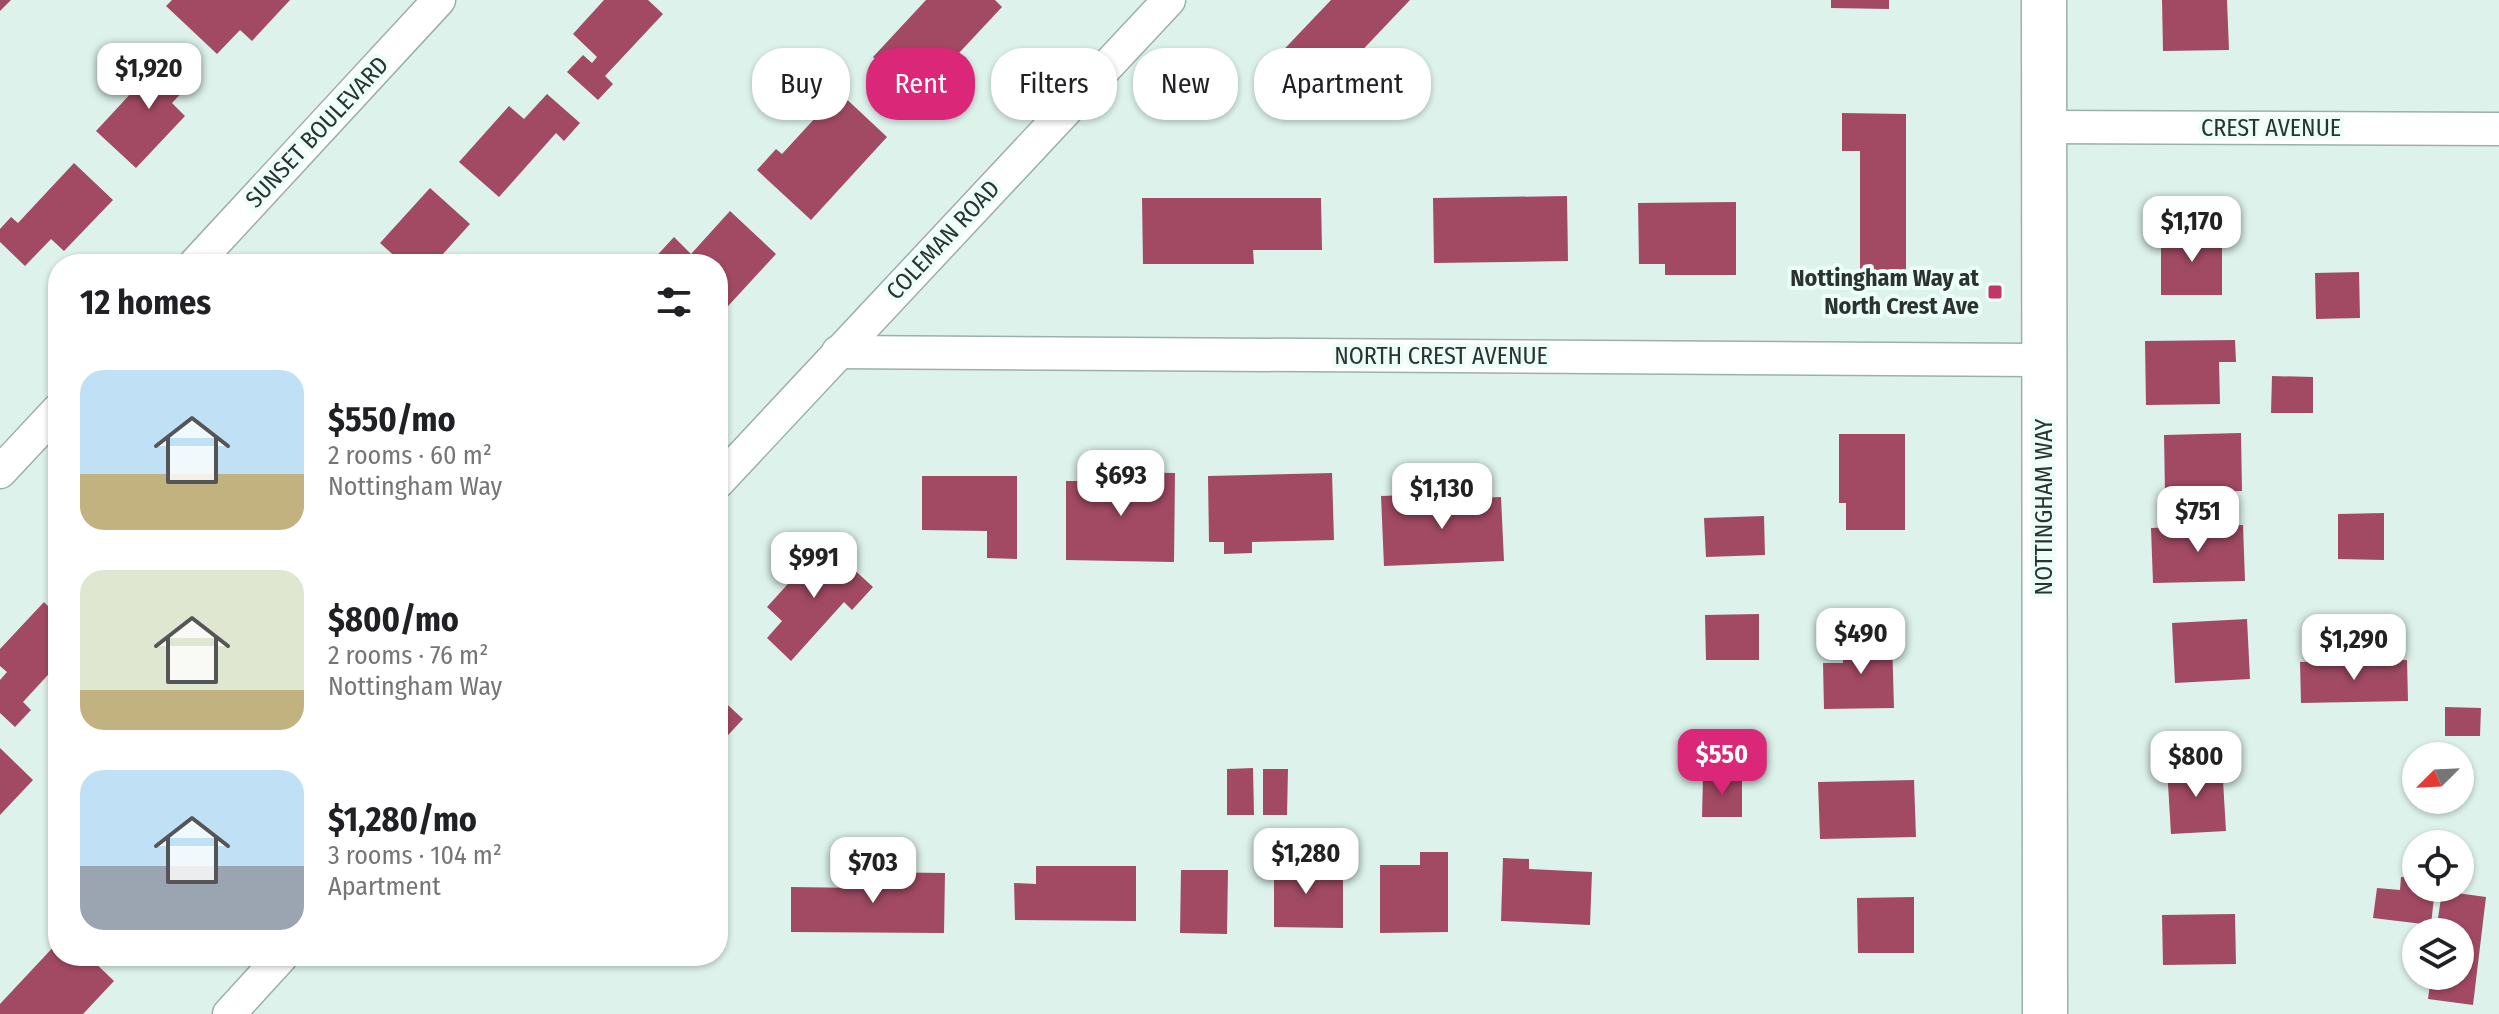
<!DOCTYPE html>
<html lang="en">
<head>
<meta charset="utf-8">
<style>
  :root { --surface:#fff; --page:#f6f6f6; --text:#202124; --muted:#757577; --accent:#db2777 }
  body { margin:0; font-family:"Fira Sans Condensed",sans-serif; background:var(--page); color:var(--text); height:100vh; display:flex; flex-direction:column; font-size:30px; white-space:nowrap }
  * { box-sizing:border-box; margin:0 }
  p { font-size:26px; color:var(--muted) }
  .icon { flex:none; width:44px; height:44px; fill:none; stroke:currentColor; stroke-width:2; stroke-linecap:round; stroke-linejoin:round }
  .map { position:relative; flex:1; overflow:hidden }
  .sheet { position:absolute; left:48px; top:254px; width:680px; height:712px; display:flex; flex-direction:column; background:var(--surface); border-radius:32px; box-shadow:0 2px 6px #0004 }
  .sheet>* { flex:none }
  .hud { position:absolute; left:752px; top:48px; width:760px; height:72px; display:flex; gap:16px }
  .needle { width:52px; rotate:246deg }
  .fabs { position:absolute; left:2402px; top:742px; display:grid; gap:16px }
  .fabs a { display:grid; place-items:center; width:72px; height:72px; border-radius:50%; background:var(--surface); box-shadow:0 2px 6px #0004; font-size:40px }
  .price { position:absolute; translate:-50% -68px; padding:0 18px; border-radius:16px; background:#fff; color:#222; font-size:26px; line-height:52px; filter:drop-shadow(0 2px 4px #0008) }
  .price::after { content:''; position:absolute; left:50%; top:48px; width:24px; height:18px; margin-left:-12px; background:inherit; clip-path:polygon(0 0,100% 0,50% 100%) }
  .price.active { background:var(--accent); color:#fff }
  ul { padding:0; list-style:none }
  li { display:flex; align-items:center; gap:24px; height:200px; padding:0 32px }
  li span { display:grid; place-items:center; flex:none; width:224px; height:160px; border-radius:24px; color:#555 }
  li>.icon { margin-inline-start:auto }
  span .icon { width:96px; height:96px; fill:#fffc; stroke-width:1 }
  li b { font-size:34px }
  h2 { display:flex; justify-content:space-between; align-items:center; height:96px; padding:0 32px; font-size:34px }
  .pill { padding:0 28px; border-radius:32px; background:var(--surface); box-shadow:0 2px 6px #0004; font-size:28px; line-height:72px }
  .pill.active { background:var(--accent); color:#fff }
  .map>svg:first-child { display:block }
  .building { fill:#a24a64 }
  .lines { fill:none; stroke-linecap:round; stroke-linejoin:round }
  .street-casing { stroke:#9bb0a9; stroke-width:35 }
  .secondary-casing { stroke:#9bb0a9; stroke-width:47 }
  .street { stroke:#fff; stroke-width:32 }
  .secondary { stroke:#fff; stroke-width:44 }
  .poi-dot { fill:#c13568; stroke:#ecfef8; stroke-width:3 }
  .labels { text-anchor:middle; stroke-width:8; stroke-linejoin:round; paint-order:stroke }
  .street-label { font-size:24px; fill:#2b3331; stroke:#ecfef8 }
  .poi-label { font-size:24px; font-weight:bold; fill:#2b3331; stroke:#ecfef8; text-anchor:end }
</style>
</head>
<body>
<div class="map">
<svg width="2499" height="1014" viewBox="0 0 2499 1014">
  <rect width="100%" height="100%" fill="#dcf2eb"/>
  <!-- building -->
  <g class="building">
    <path d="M0 0H11L0 11Z"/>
    <path d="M172 0H290L252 41 240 30 217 54 166 6Z"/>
    <path d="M604 0H648L663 14 605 76 613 84 598 100 567 72 583 55 592 63 597 57 573 34Z"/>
    <path d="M926 0H995L1002 7 917 98 873 57Z"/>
    <path d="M1331 0H1410L1313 102 1272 62Z"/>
    <path d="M1831 0H1889V9L1831 8Z"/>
    <path d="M2162 0H2227L2229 50 2163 51Z"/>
    <path d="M171 50 198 75 172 103 185 116 136 168 96 131Z"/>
    <path d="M839 92 887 137 811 220 757 170 776 149 782 154Z"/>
    <path d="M547 94 580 123 564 141 556 133 499 197 459 162 509 106 524 119Z"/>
    <path d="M1842 113 1906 114V271H1860V151H1842Z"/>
    <path d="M74 163 113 200 64 251 51 239 25 266 0 242V229L11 217 18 223Z"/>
    <path d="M430 188 470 224 434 264H397L400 261 380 243Z"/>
    <path d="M1567 196 1568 261 1434 263 1433 198Z"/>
    <path d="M1142 198H1321L1322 250H1253L1254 264H1143Z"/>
    <path d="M1736 202V275H1665V264H1639L1638 203Z"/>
    <path d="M730 211 776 254 718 317V264L651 262 674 237 691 254Z"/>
    <path d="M2222 233V295H2161V234Z"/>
    <path d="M2359 272 2360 318 2316 319 2315 273Z"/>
    <path d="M2235 340 2236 362H2219L2220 404 2146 405 2145 341Z"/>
    <path d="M2272 376 2313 377V413H2271Z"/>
    <path d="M2241 433 2242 491 2165 493 2164 435Z"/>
    <path d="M1839 434H1905V530H1846V503H1839Z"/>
    <path d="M1092 472 1175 473 1174 562 1066 560V481H1092Z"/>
    <path d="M1332 473 1334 540 1252 542V553L1224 554V542H1209L1208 476Z"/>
    <path d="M922 476H1017V559L987 558V531L922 530Z"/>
    <path d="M1408 495 1409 501 1501 497 1504 561 1384 566 1381 496Z"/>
    <path d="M2384 513V560L2338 559V514Z"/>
    <path d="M1764 516 1765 555 1706 557 1704 518Z"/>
    <path d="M2243 525 2245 581 2153 583 2151 528Z"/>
    <path d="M825 543 873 587 852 610 844 602 791 661 767 638 782 621 767 607Z"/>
    <path d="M44 602 58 616V664L23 702 31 710 15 727 0 713V680L7 672 0 666V649Z"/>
    <path d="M1759 614V660H1706L1705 615Z"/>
    <path d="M2247 619 2250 679 2175 683 2172 623Z"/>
    <path d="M1892 638 1894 708 1824 709 1823 663H1843V639Z"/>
    <path d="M2407 660 2408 701 2301 703 2300 662Z"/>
    <path d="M718 696 743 719 718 746Z"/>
    <path d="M2445 707 2481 708 2480 736H2445Z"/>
    <path d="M0 748 33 780 0 815Z"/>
    <path d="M2222 764 2226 831 2171 834 2167 767Z"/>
    <path d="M1253 768 1254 815H1227V769Z"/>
    <path d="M1263 769H1288L1287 815H1263Z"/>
    <path d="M1703 776 1742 777V817H1702Z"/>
    <path d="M1914 780 1916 837 1820 839 1818 782Z"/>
    <path d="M1420 852H1448V932L1380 933V865H1420Z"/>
    <path d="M1503 858 1529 859V869L1592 872 1590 925 1501 921Z"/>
    <path d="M1274 860H1318V877H1343V928L1274 927Z"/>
    <path d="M1036 866H1136V921L1015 920 1014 883 1036 884Z"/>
    <path d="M1181 870H1228L1227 934 1180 933Z"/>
    <path d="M862 872 945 873 944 933 791 932V887L861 888Z"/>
    <path d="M2401 877 2416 878V888H2435L2431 925 2373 918 2377 888 2400 890Z"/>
    <path d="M2442 891 2486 897 2473 1005 2428 999 2431 976H2460V932H2436Z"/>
    <path d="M1914 897V953H1858L1857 898Z"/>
    <path d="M2235 914 2236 964 2163 965 2162 915Z"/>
    <path d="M58 942V956H88L114 981 83 1014H0V1004Z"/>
  </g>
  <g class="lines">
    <!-- street casing -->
    <g class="street-casing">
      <g id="street">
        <path d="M2044 127 2499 129"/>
        <path d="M195 264 439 0"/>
        <path d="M838 352 2044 360"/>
        <path d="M0 472 58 410"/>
        <path d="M718 482 1169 0"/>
        <path d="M229 1014 282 956"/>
      </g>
    </g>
    <!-- secondary casing -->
    <g class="secondary-casing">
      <path id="secondary" d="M2044 0 2045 1014"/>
    </g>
    <!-- street -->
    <use href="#street" class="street"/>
    <!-- secondary -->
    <use href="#secondary" class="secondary"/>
  </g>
  <!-- markers -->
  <rect class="poi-dot" x="1987" y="284" width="16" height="16" rx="4"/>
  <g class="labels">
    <!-- street labels -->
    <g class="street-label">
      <text x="2271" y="136">CREST AVENUE</text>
      <text transform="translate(317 132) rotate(-47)" y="8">SUNSET BOULEVARD</text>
      <text transform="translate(943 240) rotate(-47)" y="8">COLEMAN ROAD</text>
      <text x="1441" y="364">NORTH CREST AVENUE</text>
      <text transform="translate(2044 507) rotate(-90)" y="8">NOTTINGHAM WAY</text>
    </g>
    <!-- poi labels -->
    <g class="poi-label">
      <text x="1979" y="286">Nottingham Way at<tspan x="1979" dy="28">North Crest Ave</tspan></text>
    </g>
  </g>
</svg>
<div class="fabs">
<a><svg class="needle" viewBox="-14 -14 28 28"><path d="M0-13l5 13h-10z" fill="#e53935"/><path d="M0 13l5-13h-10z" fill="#757577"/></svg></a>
<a><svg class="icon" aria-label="locate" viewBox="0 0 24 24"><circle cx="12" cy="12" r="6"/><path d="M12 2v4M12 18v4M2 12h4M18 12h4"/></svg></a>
<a><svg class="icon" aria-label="layers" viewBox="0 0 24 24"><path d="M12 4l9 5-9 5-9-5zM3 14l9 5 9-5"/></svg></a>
</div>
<b class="price" style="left:149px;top:111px">$1,920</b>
<b class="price" style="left:2192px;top:264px">$1,170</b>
<b class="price" style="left:1121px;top:518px">$693</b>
<b class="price" style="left:1442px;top:531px">$1,130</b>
<b class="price" style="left:2198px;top:554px">$751</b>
<b class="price" style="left:814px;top:600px">$991</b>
<b class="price" style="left:1861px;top:676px">$490</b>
<b class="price" style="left:2354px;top:682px">$1,290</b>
<b class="price active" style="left:1722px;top:797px">$550</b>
<b class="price" style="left:2196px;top:799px">$800</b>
<b class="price" style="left:1306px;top:896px">$1,280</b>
<b class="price" style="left:873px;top:905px">$703</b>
<div class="hud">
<a class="pill">Buy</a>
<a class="pill active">Rent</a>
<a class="pill">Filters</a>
<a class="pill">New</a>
<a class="pill">Apartment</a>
</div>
<section class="sheet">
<h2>12 homes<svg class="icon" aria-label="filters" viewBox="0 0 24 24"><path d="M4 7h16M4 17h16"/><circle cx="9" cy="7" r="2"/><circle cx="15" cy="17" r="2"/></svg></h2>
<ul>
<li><span style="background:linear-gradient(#bfe0f5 65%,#c2b280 0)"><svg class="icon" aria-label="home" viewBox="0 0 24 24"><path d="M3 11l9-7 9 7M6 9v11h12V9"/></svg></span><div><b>$550/mo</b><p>2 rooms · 60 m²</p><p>Nottingham Way</p></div></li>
<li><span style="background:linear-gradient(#dfe7d0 75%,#c2b280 0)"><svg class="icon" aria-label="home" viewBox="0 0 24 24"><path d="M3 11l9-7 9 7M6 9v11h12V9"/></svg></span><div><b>$800/mo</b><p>2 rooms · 76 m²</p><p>Nottingham Way</p></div></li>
<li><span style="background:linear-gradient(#bfe0f5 60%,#9aa5b1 0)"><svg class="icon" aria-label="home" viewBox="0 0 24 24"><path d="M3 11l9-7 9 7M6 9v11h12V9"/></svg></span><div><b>$1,280/mo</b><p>3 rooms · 104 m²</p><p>Apartment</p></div></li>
</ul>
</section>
</div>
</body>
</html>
